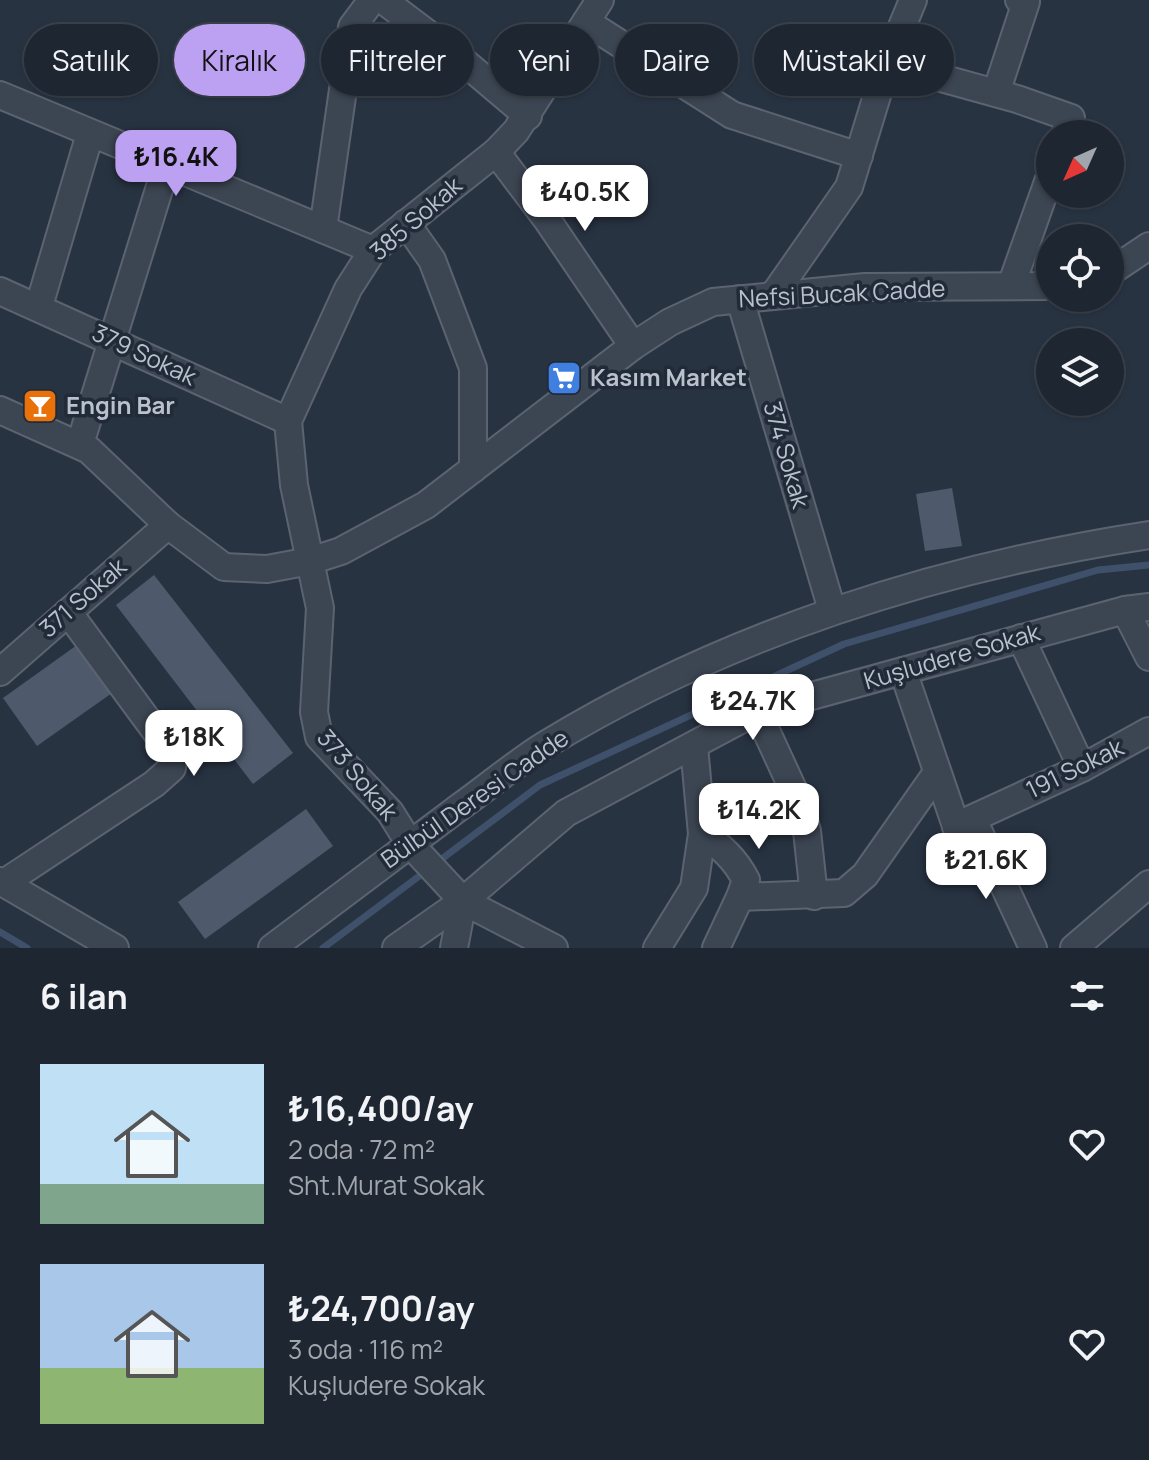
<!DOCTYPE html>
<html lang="tr">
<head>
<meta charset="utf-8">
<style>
  :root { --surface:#1e2632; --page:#2b323e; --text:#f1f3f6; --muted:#a1a5ac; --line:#3c434d; --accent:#bca0f2 }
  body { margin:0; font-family:Manrope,sans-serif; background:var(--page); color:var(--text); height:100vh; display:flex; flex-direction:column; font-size:30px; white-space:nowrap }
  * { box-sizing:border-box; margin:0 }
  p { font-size:26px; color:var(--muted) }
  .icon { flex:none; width:44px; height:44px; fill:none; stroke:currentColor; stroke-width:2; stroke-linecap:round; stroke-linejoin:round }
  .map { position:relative; height:948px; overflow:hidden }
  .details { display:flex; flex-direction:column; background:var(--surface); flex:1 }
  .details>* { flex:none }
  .banner { position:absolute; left:24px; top:24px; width:1102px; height:72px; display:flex; gap:16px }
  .needle { width:52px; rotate:225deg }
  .fabs { position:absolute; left:1036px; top:120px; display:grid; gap:16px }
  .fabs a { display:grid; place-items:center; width:88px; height:88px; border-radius:50%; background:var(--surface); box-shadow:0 2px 6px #0004,0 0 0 2px var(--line); font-size:40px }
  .price { position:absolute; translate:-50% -68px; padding:0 18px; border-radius:16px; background:#fff; color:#222; font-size:26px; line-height:52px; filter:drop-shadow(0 2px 4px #0008) }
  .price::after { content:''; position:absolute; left:50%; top:48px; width:24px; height:18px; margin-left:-12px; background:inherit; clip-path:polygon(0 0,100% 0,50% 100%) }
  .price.on { background:var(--accent); color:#111 }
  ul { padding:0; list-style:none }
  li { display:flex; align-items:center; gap:24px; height:200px; padding:0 40px }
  li span { display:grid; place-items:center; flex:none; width:224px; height:160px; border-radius:0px; color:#555 }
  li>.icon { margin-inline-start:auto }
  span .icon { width:96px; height:96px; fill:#fffc; stroke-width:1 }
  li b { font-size:34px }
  h2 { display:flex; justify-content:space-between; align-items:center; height:96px; padding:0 40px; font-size:34px }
  .pill { padding:0 28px; border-radius:36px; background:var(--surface); box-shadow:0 2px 6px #0004,0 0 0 2px var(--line); font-size:28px; line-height:72px }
  .pill.on { background:var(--accent); color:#111 }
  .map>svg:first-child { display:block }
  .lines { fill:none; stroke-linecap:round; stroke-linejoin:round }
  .stream { stroke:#3f506b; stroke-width:7 }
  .building { fill:#4e5a6b }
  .minor-casing { stroke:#5b6370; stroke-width:30 }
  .minor { stroke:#3c4552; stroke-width:26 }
  .labels { text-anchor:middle; stroke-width:7; stroke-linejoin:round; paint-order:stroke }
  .street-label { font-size:24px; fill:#bac0cc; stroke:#212a38 }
  .poi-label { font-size:24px; font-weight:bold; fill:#bac0cc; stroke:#212a38; text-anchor:start }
</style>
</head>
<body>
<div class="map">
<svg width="1149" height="948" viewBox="0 0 1149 948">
  <rect width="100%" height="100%" fill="#283342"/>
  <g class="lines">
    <!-- stream -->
    <g class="stream">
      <path d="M435 864 540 785 844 644 1098 570 1149 565"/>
      <path d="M0 932 27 948"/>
      <path d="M323 948 426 871"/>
    </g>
  </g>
  <!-- building -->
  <g class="building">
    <path d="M952 488 962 546 925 551 916 494Z"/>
    <path d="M154 575 293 753 253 784 116 605Z"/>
    <path d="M77 645 112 693 37 746 3 698Z"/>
    <path d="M306 809 333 846 205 939 178 902Z"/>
  </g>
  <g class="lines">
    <!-- minor casing -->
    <g class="minor-casing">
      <g id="minor">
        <path d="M383 0 456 55 528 116"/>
        <path d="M586 22 732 115 859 156"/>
        <path d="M887 63 1017 99 1071 118 1065 134"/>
        <path d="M996 93 1026 2 1019 0"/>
        <path d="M0 95 373 250"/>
        <path d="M496 152 548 221 633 346"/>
        <path d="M406 223 432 260 473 368V469"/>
        <path d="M323 229 352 27 372 0"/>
        <path d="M1110 272 1149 246"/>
        <path d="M1011 286 1050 176"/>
        <path d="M0 291 288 421"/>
        <path d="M773 296 849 187 887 63 913 0"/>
        <path d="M740 299 832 610"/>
        <path d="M39 306 90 134"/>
        <path d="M0 410 89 450 168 525 224 567 267 569 310 561 341 551 426 505 633 346 670 322 713 302 865 287 1050 286"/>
        <path d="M80 444 166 167"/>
        <path d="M1125 610 1149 657"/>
        <path d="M1021 638 1082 768"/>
        <path d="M903 671 956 826"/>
        <path d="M0 672 168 525"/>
        <path d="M757 711 798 800 807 831 814 896"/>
        <path d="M956 826 1082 768 1149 731"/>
        <path d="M956 826 978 830 1033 948"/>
        <path d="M702 834C721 846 735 859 746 880L740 897"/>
        <path d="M0 881 115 948"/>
        <path d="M4 883 154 784 172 768 173 761 157 733 68 612"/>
        <path d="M272 948C335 900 398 853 461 806 489 786 516 763 545 745 727 634 939 567 1149 535"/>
        <path d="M396 948 463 901 566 813 757 711 1125 610 1149 607"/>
        <path d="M454 948 463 901"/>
        <path d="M554 948 463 901 410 844 390 812 319 737 314 712 320 608 294 485 288 421 348 289 373 250 496 152 516 131 600 0"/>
        <path d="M657 948 694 888 702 834 694 746"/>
        <path d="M716 948 740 897 844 893 865 875 936 774"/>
        <path d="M1074 948 1149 884"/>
      </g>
    </g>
    <!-- minor -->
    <use href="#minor" class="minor"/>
  </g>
  <!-- icons -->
  <defs>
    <g id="supermarket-square" transform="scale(1.8)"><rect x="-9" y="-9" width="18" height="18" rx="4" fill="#3f7fe0" stroke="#212a38"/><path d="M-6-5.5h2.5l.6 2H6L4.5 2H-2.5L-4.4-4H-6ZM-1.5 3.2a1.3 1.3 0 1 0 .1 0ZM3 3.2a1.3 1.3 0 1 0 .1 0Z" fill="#fff"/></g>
    <g id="bar-square" transform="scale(1.8)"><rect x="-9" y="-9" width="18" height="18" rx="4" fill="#e8710a" stroke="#212a38"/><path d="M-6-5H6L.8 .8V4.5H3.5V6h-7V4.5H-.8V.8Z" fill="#fff"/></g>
  </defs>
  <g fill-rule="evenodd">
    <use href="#supermarket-square" x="564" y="378"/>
    <use href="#bar-square" x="40" y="406"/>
  </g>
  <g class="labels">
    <!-- street labels -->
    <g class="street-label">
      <text transform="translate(416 219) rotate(-41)" y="8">385 Sokak</text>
      <text transform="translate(842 294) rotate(-3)" y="8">Nefsi Bucak Cadde</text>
      <text transform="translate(144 355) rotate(25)" y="8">379 Sokak</text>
      <text transform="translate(786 455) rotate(74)" y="8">374 Sokak</text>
      <text transform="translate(83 598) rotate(-41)" y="8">371 Sokak</text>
      <text transform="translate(952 657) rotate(-16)" y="8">Kuşludere Sokak</text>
      <text transform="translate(1075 769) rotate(-26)" y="8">191 Sokak</text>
      <text transform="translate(357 775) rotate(50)" y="8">373 Sokak</text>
      <text transform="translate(475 799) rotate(-35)" y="8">Bülbül Deresi Cadde</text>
    </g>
    <!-- poi labels -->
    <g class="poi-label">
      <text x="590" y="386">Kasım Market</text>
      <text x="66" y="414">Engin Bar</text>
    </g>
  </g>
</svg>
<div class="fabs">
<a><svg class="needle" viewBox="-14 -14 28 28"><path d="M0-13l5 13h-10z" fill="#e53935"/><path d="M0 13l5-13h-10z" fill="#a1a5ac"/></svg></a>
<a><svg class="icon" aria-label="locate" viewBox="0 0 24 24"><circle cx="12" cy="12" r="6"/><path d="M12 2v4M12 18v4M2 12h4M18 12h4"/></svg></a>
<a><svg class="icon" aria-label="layers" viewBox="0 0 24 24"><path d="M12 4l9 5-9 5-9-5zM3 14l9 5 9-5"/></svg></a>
</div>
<b class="price on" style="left:176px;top:198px">₺16.4K</b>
<b class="price" style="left:585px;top:233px">₺40.5K</b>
<b class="price" style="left:753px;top:742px">₺24.7K</b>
<b class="price" style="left:194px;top:778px">₺18K</b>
<b class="price" style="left:759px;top:851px">₺14.2K</b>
<b class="price" style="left:986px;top:901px">₺21.6K</b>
<div class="banner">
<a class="pill">Satılık</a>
<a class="pill on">Kiralık</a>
<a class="pill">Filtreler</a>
<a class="pill">Yeni</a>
<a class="pill">Daire</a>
<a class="pill">Müstakil ev</a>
</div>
</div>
<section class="details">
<h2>6 ilan<svg class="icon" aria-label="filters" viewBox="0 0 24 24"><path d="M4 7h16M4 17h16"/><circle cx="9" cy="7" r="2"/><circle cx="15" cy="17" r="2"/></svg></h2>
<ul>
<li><span style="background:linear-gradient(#bfe0f5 75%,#7fa58c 0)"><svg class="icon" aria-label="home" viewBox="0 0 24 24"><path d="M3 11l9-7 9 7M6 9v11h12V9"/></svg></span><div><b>₺16,400/ay</b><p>2 oda · 72 m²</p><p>Sht.Murat Sokak</p></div><svg class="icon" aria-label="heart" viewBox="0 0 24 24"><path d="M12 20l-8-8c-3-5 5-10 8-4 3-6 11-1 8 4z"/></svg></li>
<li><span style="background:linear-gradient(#a9c7e8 65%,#8fb573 0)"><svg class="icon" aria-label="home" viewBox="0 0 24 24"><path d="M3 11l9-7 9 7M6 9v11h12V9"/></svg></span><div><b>₺24,700/ay</b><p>3 oda · 116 m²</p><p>Kuşludere Sokak</p></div><svg class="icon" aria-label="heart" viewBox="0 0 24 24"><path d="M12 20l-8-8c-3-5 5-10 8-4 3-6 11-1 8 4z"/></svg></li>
</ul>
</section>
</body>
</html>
